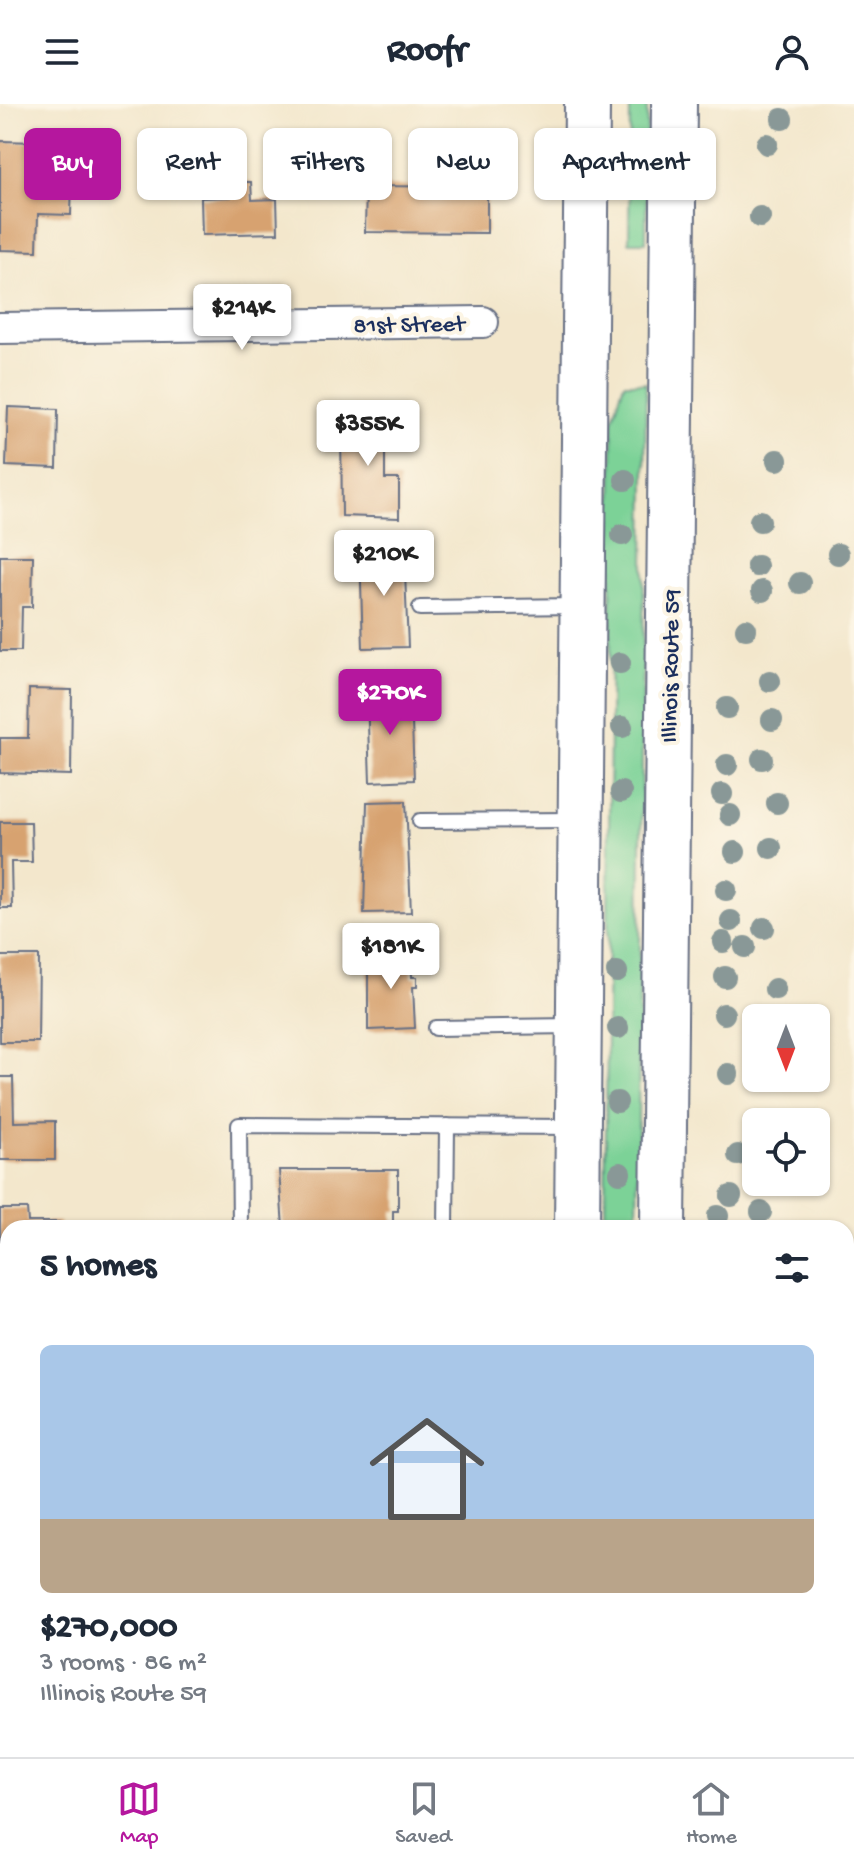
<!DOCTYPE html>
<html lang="en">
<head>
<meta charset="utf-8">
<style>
  :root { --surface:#fff; --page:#f6f6f7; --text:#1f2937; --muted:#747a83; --line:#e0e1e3; --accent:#b5179e }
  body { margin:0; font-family:"Gochi Hand",sans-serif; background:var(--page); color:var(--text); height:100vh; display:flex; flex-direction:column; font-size:30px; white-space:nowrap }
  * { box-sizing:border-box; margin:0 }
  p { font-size:26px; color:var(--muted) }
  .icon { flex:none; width:44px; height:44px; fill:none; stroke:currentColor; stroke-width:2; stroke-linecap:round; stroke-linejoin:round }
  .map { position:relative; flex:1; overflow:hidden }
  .panel { position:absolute; left:0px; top:1116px; width:854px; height:538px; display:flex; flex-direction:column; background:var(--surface); border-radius:24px 24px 0 0; box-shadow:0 2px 6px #0004 }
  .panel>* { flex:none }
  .banner { position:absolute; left:24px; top:24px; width:806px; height:72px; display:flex; gap:16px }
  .needle { width:52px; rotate:180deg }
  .controls { position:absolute; left:742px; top:900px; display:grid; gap:16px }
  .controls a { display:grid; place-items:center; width:88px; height:88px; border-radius:12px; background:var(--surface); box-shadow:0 2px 6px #0004; font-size:40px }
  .price { position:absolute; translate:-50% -68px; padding:0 18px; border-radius:8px; background:#fff; color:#222; font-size:26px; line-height:52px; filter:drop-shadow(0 2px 4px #0008) }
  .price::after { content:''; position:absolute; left:50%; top:48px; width:24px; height:18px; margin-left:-12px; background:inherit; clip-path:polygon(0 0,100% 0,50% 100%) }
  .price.on { background:var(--accent); color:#fff }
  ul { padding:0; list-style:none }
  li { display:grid; align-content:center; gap:16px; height:424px; padding:0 40px }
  li span { display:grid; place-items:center; height:248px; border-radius:12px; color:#555 }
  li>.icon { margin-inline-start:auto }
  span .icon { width:144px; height:144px; fill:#fffc; stroke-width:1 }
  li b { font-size:34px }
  h2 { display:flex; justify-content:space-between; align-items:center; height:96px; padding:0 40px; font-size:34px }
  .tag { padding:0 28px; border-radius:12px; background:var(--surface); box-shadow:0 2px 6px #0004; font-size:28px; line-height:72px }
  .tag.on { background:var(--accent); color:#fff }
  header { display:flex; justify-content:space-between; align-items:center; height:104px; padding:0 40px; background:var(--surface); font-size:36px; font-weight:800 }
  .tabs { display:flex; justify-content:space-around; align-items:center; height:112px; border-top:2px solid var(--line); background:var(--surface); font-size:22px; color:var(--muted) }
  .tabs a { display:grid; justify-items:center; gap:4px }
  .tabs .on { color:var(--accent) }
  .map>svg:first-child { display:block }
  .green { fill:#7cd297; stroke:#4c807a; stroke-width:2 }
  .building { fill:#d7a26f }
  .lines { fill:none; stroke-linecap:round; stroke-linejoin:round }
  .service-casing { stroke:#676f84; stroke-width:18 }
  .minor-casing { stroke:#676f84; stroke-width:34 }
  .primary-casing { stroke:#676f84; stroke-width:48 }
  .service { stroke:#fff; stroke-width:14 }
  .minor { stroke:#fff; stroke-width:30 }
  .primary { stroke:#fff; stroke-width:44 }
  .tree { fill:#899897 }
  .labels { text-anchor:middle; stroke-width:8; stroke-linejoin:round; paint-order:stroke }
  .street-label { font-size:24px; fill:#1b2f5e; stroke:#fcf5e5 }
</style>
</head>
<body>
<header><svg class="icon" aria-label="menu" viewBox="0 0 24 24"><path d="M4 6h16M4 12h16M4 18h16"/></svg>Roofr<svg class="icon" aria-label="person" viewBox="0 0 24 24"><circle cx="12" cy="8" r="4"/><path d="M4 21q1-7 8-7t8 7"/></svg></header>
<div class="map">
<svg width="854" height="1653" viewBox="0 0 854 1653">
  <rect width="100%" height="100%" fill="#fcf5e5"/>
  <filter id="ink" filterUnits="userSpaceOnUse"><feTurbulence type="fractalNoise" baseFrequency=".0125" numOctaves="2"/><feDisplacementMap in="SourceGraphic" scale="16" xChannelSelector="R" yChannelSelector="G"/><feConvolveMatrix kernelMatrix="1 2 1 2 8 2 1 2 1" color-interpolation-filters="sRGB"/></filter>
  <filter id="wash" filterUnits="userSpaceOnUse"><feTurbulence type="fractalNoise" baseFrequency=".006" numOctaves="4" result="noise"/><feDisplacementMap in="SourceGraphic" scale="32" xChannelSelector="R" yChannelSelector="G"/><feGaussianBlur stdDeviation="1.8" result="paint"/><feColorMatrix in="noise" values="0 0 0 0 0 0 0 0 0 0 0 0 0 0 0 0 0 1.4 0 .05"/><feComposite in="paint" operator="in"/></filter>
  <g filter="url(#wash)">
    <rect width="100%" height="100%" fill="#f3e7cc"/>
    <!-- green -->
    <g class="green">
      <path d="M630 0H647L646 138H629Z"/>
      <path d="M624 279H646L637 1124H605L613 314Z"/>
    </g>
    <g id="blocks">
      <!-- building -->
      <g class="building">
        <path d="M0 37 37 38 36 74H72L71 111 38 110 37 147 0 146Z"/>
        <path d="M231 78H251L252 96 277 95 278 129 202 131 201 94 231 93Z"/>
        <path d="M366 82 487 83V129L365 128Z"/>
        <path d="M8 303 58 305 57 364 6 362Z"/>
        <path d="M352 307H391V338H385V375H399V414L342 412 341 324H353Z"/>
        <path d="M404 444 408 543 363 544 360 446Z"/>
        <path d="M0 452H33L32 503H22L21 547H0Z"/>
        <path d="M29 585 72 586 71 671 0 669V634H28Z"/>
        <path d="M411 589 414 676 370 678 367 590Z"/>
        <path d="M406 697 411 808 364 809 367 698Z"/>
        <path d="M0 718H31L32 758H11L12 804H0Z"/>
        <path d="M411 848 412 873H417V883H413L415 924 368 926V850Z"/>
        <path d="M0 852H39L38 938H0Z"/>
        <path d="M0 973H13L14 1018 55 1017V1056H0Z"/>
        <path d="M279 1066H398V1107H393V1124H283Z"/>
        <path d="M0 1105H27L28 1118H59V1124H8V1195H5L4 1154H0Z"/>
        <path d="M0 1248H8V1345H1Z"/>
      </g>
    </g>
  </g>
  <g filter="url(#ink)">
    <use href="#blocks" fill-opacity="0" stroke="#676f84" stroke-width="2"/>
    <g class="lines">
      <!-- service casing -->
      <g class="service-casing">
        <g id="service">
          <path d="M420 504 578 502"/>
          <path d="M420 717 576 716"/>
          <path d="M436 924 574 922"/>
          <path d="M240 1124 239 1021 573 1023"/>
          <path d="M446 1124 447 1022"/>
        </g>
      </g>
      <!-- minor casing -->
      <g class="minor-casing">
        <path id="minor" d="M0 224 483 218"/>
      </g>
      <!-- primary casing -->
      <g class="primary-casing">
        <g id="primary">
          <path d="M577 1124 587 0"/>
          <path d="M663 1124 674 0"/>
          <path d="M572 1653V1646"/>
          <path d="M658 1653 659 1646"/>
        </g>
      </g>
      <!-- service -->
      <use href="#service" class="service"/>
      <!-- minor -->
      <use href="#minor" class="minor"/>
      <!-- primary -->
      <use href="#primary" class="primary"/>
    </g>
    <!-- trees -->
    <g class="tree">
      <circle cx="782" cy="15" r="11"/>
      <circle cx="767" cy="40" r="11"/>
      <circle cx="760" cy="113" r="11"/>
      <circle cx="777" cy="356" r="11"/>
      <circle cx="625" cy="376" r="11"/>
      <circle cx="760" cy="417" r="11"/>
      <circle cx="622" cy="431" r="11"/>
      <circle cx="838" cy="450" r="11"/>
      <circle cx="757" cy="462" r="11"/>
      <circle cx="800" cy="479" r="11"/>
      <circle cx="762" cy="487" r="11"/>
      <circle cx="746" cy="525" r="11"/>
      <circle cx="620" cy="559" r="11"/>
      <circle cx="770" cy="577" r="11"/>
      <circle cx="727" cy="604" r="11"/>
      <circle cx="772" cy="616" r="11"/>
      <circle cx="622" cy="623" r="11"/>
      <circle cx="762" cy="655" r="11"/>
      <circle cx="727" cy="661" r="11"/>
      <circle cx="621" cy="688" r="11"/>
      <circle cx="722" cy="690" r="11"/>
      <circle cx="777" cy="699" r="11"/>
      <circle cx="730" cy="711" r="11"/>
      <circle cx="771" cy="744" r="11"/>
      <circle cx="735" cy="748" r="11"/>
      <circle cx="726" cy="786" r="11"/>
      <circle cx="731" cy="817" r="11"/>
      <circle cx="764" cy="824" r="11"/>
      <circle cx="723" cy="838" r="11"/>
      <circle cx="745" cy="843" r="11"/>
      <circle cx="617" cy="868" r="11"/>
      <circle cx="725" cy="873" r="11"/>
      <circle cx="775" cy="885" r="11"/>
      <circle cx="724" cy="910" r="11"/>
      <circle cx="618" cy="924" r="11"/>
      <circle cx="728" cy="970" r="11"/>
      <circle cx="617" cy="998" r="11"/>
      <circle cx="738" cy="1051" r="11"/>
      <circle cx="620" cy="1069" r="11"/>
      <circle cx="731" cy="1092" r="11"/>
      <circle cx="761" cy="1108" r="11"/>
      <circle cx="718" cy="1112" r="11"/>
    </g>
  </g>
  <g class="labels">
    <!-- street labels -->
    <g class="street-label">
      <text transform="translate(409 219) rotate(-1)" y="8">81st Street</text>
      <text transform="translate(669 562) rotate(-89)" y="8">Illinois Route 59</text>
    </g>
  </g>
</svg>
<div class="controls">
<a><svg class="needle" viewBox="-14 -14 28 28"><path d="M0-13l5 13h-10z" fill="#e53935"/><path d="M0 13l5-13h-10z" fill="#747a83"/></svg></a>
<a><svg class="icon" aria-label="locate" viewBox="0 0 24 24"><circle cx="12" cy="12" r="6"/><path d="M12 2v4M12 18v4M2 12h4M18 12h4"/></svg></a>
</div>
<b class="price" style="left:242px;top:248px">$214K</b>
<b class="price" style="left:368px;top:364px">$355K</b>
<b class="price" style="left:384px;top:494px">$210K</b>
<b class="price on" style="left:390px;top:633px">$270K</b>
<b class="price" style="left:391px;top:887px">$181K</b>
<div class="banner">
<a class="tag on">Buy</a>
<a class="tag">Rent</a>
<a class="tag">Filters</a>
<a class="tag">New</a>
<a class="tag">Apartment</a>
</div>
<section class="panel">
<h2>5 homes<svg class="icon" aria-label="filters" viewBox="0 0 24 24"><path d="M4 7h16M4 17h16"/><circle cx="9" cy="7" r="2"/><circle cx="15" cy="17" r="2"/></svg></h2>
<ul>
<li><span style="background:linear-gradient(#a9c7e8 70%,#b9a48a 0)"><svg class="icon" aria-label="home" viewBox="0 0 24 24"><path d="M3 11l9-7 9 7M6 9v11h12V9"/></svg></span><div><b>$270,000</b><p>3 rooms · 86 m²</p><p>Illinois Route 59</p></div></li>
</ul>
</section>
</div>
<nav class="tabs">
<a class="on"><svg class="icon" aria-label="map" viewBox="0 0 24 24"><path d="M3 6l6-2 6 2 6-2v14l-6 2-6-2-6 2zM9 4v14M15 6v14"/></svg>Map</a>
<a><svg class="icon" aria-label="saved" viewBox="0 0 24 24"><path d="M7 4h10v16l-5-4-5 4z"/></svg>Saved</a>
<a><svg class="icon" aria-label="home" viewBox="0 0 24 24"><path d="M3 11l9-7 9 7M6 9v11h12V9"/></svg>Home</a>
</nav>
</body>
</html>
